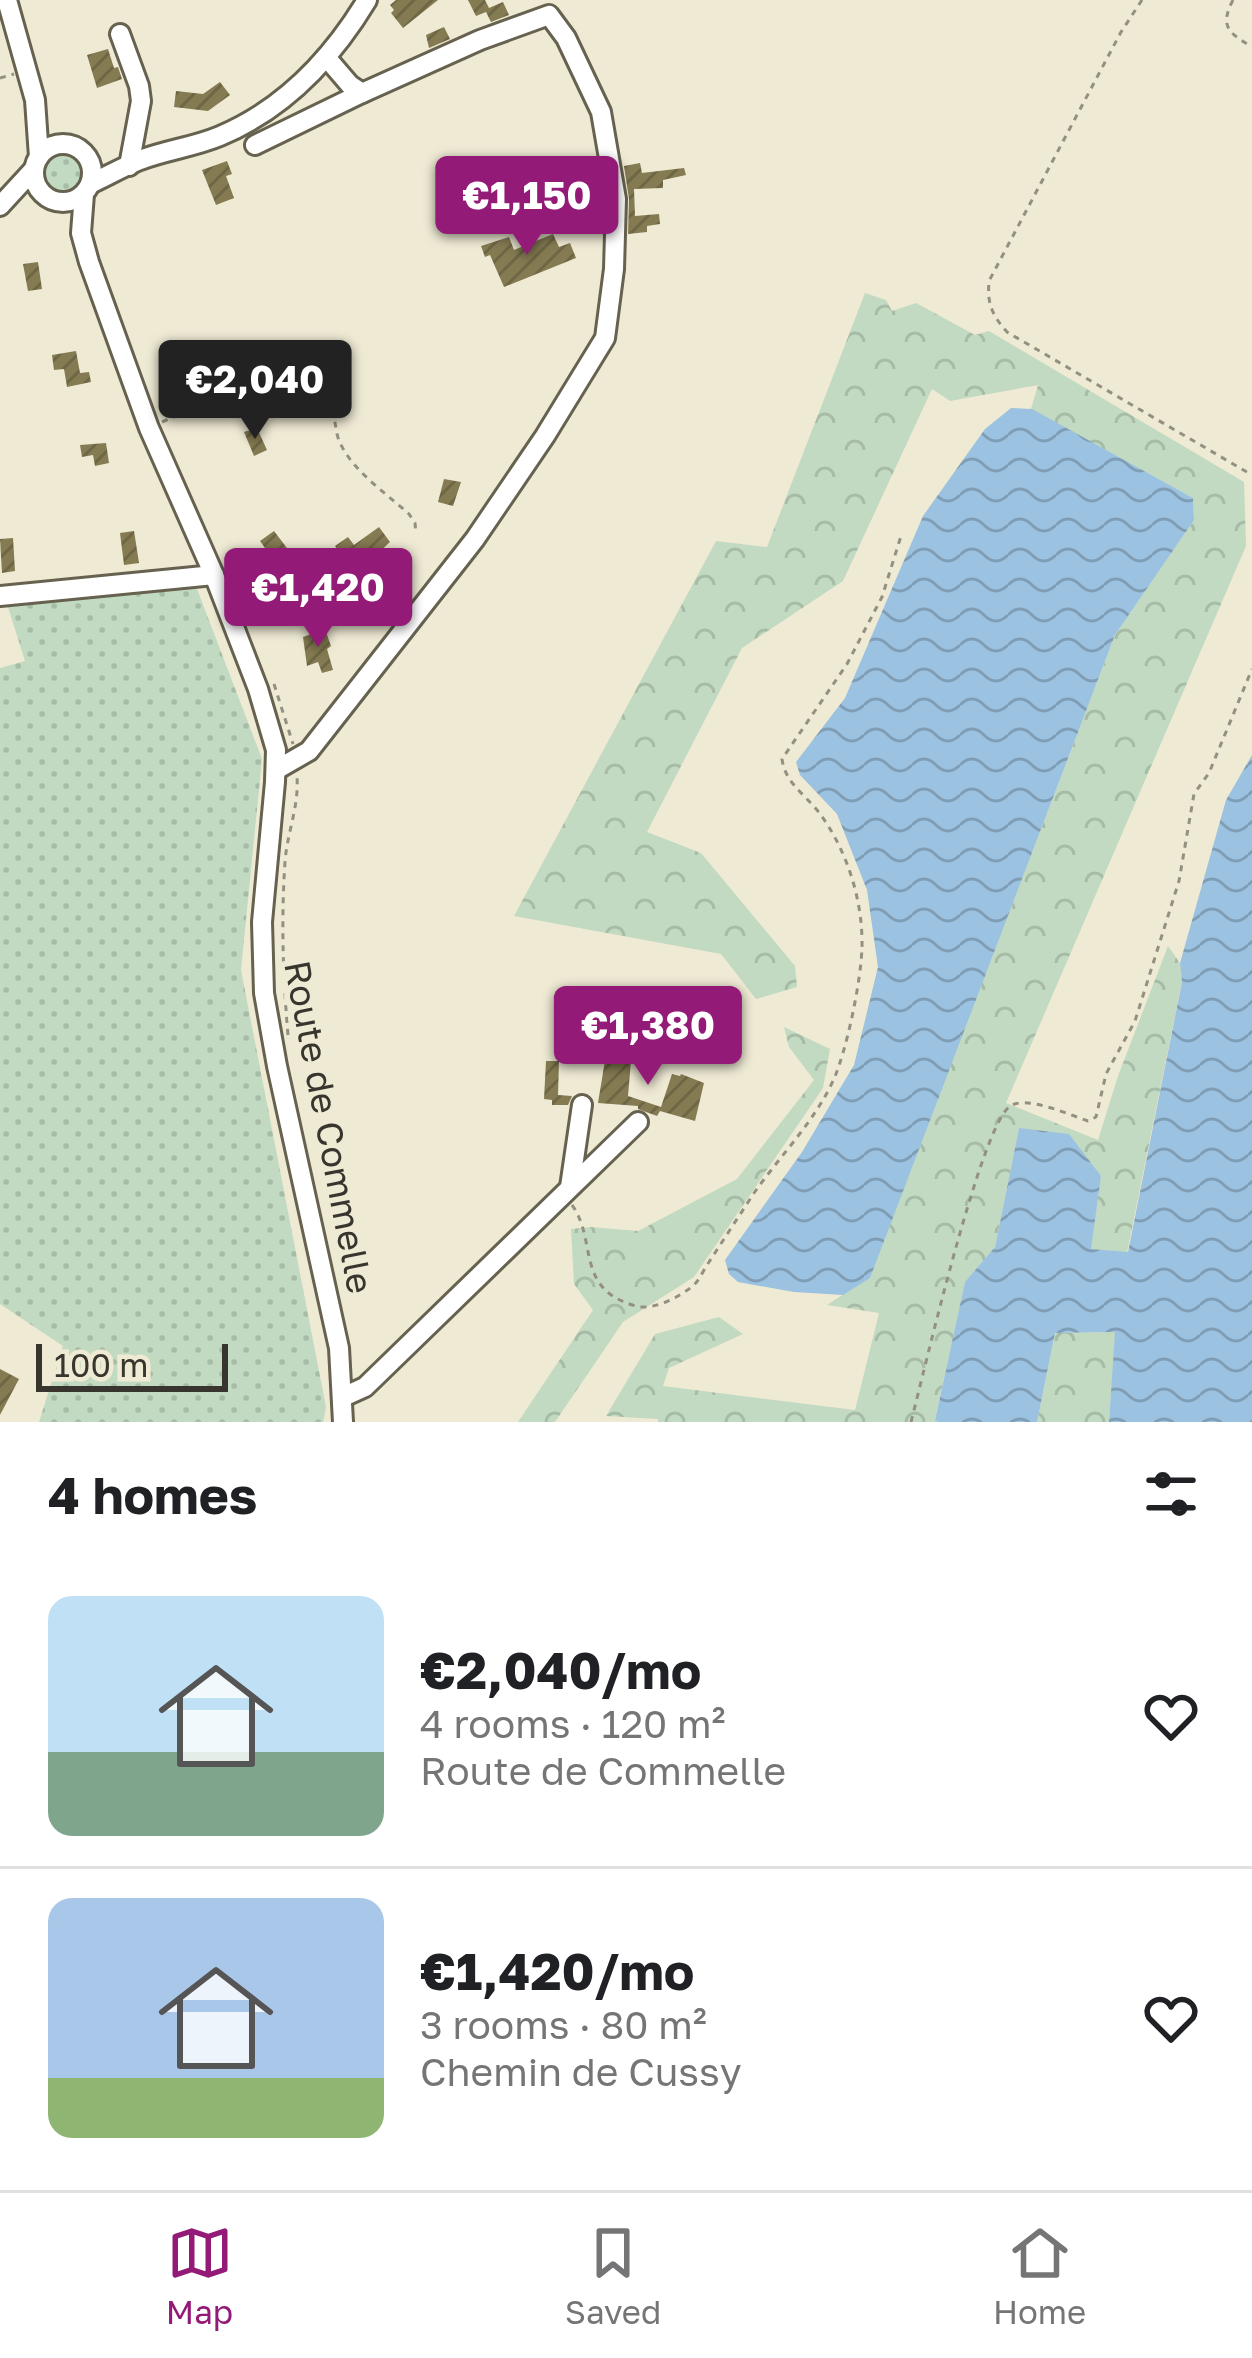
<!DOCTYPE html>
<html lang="en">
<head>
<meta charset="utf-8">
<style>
  :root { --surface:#fff; --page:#f6f6f6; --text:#202124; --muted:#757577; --line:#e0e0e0; --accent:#931a77 }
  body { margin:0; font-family:"Golos Text",sans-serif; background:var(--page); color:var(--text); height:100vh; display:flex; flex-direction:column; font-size:45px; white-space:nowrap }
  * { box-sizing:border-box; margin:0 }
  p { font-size:39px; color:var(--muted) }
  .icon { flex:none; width:66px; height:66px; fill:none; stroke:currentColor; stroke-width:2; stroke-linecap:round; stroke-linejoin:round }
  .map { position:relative; height:1422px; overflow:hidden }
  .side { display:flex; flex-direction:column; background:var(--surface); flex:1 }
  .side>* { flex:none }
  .scale { position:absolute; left:36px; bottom:30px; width:192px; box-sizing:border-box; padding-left:12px; border:6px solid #37352d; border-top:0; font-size:33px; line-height:42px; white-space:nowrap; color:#37352d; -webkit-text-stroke:9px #efead4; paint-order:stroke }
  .price { position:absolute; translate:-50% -102px; padding:0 27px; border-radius:12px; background:var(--accent); color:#fff; font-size:39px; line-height:78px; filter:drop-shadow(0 3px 6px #0008) }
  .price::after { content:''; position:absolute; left:50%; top:72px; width:36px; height:27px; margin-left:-18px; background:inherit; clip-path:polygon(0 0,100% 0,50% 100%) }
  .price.active { background:#222; color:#fff }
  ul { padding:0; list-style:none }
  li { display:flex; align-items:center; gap:36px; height:300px; padding:0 48px }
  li+li { border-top:3px solid var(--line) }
  li span { display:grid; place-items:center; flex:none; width:336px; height:240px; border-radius:24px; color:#555 }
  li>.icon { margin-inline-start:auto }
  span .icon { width:144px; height:144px; fill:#fffc; stroke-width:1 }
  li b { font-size:51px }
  h2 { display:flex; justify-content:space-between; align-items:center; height:144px; padding:0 48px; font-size:51px }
  .dock { display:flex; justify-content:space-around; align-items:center; height:168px; border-top:3px solid var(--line); background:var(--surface); font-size:33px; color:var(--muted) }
  .dock a { display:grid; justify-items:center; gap:6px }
  .dock .active { color:var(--accent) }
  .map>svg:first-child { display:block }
  .grass { fill:url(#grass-dots) }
  .forest { fill:url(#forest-crowns) }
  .water { fill:url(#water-waves) }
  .building { fill:url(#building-hatch) }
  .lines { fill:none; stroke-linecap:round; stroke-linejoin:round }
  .minor-casing { stroke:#66624f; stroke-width:24 }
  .path { stroke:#949081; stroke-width:3; stroke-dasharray:6 6; stroke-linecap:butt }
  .minor { stroke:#fff; stroke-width:18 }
  .labels { text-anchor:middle; stroke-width:12; stroke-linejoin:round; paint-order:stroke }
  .street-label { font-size:36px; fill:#37352d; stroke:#efead4 }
</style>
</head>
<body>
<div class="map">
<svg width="1252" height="1422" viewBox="0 0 1252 1422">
  <defs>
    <pattern id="grass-dots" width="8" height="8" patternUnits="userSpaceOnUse" patternTransform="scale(3)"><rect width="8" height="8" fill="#c2dac1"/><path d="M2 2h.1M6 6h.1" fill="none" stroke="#a7bca6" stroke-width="1.8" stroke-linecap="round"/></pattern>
    <pattern id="forest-crowns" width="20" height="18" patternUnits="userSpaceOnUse" patternTransform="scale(3)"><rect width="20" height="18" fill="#c2dac1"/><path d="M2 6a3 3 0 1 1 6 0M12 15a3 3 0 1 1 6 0" fill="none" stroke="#a7bca6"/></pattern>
    <pattern id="water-waves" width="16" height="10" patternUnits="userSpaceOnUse" patternTransform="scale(3)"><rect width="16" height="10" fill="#9bc2e0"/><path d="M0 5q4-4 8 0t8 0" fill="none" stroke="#7f9eb6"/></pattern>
    <pattern id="building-hatch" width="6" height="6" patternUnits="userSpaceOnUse" patternTransform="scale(3)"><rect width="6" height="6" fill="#857b52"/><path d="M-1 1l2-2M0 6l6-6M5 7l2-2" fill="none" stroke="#6e6644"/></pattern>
  </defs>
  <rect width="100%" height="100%" fill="#efead4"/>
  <!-- grass -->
  <g class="grass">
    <circle cx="64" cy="170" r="22"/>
    <path d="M194 581 262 759 241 970 326 1407 323 1422H39L63 1346 0 1304V668L25 661 8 607Z"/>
  </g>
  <!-- forest -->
  <g class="forest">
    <path d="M865 293 886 300 892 311 916 303 975 335 989 331 1244 482 1246 546 1006 1103 1098 1140 1118 1076 1168 946 1180 963 1182 981 1127 1253 1090 1249 1101 1176 1019 1128 995 1247 965 1283 935 1419 938 1422H658V1419L606 1416 655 1334 719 1317 743 1334 669 1368 663 1386 855 1410 879 1313 827 1305 870 1277 1115 635 1194 520 1193 498 1031 409 1038 385 950 401 932 389 843 581 742 648 647 832 701 853 795 966 797 987 756 999 721 954 514 916 716 541 767 547Z"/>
    <path d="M784 1027 830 1049 823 1088 694 1277 623 1322 555 1422H518L593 1310 574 1284 571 1229 591 1227 638 1231 737 1179 814 1080 789 1047Z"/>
    <path d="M1116 1332 1109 1422H1037L1055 1333Z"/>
  </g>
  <!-- water -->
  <g class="water">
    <path d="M1011 408 1032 409 1193 498 1194 520 1115 635 870 1278 843 1295 794 1292 738 1282 729 1274 725 1260 802 1152 854 1065 878 967 867 890 837 814 800 775 796 762 845 698 923 516 985 429Z"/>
    <path d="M1252 755V1422H1109L1115 1332 1055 1333 1037 1422H938L935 1420 965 1282 995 1247 1019 1128 1069 1134 1101 1176 1091 1249 1128 1252 1182 982 1180 963 1226 800Z"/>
  </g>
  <!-- building -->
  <g class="building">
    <path d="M396 0H438L403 28 391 13 394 10 390 5Z"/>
    <path d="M468 0H485L489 8 503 2 509 15 491 22 486 12 476 16Z"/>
    <path d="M444 27 450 39 429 48 426 35Z"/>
    <path d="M108 49 114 68 118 67 122 79 97 88 87 55Z"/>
    <path d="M220 82 230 95 208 111 174 107 176 91 203 94Z"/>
    <path d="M227 161 232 174 226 176 234 198 216 205 202 170Z"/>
    <path d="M640 163 642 173 684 168 686 175 663 180V188L634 189 635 216 659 214 660 224 647 226V232L628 234 629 199 624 166Z"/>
    <path d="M553 234 559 247 570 243 576 258 504 287 490 255 485 257 481 246 509 237 514 250Z"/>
    <path d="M38 262 42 289 28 291 23 264Z"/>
    <path d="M76 351 80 373 89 372 91 382 67 387 64 369 54 370 52 355Z"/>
    <path d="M257 428 267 450 254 456 244 432Z"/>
    <path d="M106 443 109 463 95 466 93 455 82 457 80 445Z"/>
    <path d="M444 479 461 482 453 506 438 502Z"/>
    <path d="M379 527 390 542 375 556 365 561 362 557 350 566 335 546 348 537 354 545Z"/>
    <path d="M134 531 139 563 124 565 120 533Z"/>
    <path d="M274 531 290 552 275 562 260 541Z"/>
    <path d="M13 538 15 571 2 573 0 539Z"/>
    <path d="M325 629 331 646 327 649 333 670 322 673 318 662 307 666 303 637Z"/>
    <path d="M607 1048 632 1049 628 1096 661 1107 672 1074 680 1076 681 1074 704 1083 695 1121 660 1111 657 1116 638 1109V1106L598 1103Z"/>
    <path d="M546 1061H559L558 1095 572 1096 568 1105H552V1100L544 1099Z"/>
    <path d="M0 1369 19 1379 0 1415Z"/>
  </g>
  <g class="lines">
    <!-- minor casing -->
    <g class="minor-casing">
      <g id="minor">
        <path d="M7 0 35 100 39 157"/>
        <path d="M120 34 139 86 141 101 129 166"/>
        <circle cx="63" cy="173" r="29"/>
        <path d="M255 145 362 93"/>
        <path d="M90 184C107 176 123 167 140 160 166 150 194 147 220 136 284 109 332 58 367 0"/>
        <path d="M84 194 81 233 89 262 149 428 214 575 258 689 276 750 275 782 262 922 264 993 277 1066 339 1348 343 1422"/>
        <path d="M0 206 34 169"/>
        <path d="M0 596 214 575"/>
        <path d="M276 770 309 751 475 539 545 436 605 338 614 269 616 199 601 112 566 38 549 15 480 40 362 93 350 85 326 57"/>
        <path d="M570 1187 582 1105"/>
        <path d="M343 1397 365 1387 638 1122"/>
      </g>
    </g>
    <!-- path -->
    <g class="path">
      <path d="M1142 0 1121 32 989 281C987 304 992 315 1007 332L1252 475"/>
      <path d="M1233 0C1219 27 1229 33 1252 47"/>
      <path d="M0 78 14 74"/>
      <path d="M162 422 299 364C340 360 330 402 336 428 337 438 341 446 347 455 362 477 389 496 409 514L415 523 416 534"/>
      <path d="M274 684 293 744"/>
      <path d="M288 1035C283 977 281 921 285 862 287 833 299 807 297 777"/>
      <path d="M572 1205C598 1241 574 1289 636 1306 653 1311 680 1297 694 1285 700 1279 704 1269 709 1262 724 1239 739 1216 754 1193 780 1156 814 1122 833 1081 847 1050 861 981 862 947 863 899 846 847 817 810 803 793 785 782 782 759L847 664 882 597 901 536"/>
      <path d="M911 1422C924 1372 980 1130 1009 1107 1024 1094 1070 1115 1088 1121L1096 1117 1106 1074 1135 1021 1179 881 1194 794 1209 773 1252 669"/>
    </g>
    <!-- minor -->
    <use href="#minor" class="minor"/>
  </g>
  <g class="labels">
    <!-- street labels -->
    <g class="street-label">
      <text transform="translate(329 1127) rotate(79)" y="13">Route de Commelle</text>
    </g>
  </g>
</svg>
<div class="scale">100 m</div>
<b class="price" style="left:527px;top:258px">€1,150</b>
<b class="price active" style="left:255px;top:442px">€2,040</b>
<b class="price" style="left:318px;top:650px">€1,420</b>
<b class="price" style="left:648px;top:1088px">€1,380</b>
</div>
<section class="side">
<h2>4 homes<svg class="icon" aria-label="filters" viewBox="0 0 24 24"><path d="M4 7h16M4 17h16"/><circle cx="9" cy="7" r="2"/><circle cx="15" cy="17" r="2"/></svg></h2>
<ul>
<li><span style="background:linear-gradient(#bfe0f5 65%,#7fa58c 0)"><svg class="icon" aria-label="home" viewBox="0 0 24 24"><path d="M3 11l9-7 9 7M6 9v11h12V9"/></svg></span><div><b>€2,040/mo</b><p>4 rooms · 120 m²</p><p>Route de Commelle</p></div><svg class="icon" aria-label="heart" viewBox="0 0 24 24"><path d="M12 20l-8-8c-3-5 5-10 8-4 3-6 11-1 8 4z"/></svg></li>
<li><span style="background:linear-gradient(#a9c7e8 75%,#8fb573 0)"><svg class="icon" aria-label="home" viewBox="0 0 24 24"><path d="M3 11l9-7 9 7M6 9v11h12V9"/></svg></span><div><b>€1,420/mo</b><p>3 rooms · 80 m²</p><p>Chemin de Cussy</p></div><svg class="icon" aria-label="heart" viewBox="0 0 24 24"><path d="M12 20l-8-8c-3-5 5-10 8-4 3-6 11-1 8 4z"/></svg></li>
</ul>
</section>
<nav class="dock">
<a class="active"><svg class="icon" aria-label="map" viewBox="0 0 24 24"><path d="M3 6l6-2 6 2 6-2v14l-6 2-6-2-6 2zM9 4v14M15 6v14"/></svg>Map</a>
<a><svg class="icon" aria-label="saved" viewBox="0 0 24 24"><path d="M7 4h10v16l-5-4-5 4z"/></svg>Saved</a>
<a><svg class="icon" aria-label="home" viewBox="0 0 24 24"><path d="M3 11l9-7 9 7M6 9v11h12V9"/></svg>Home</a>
</nav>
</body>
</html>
